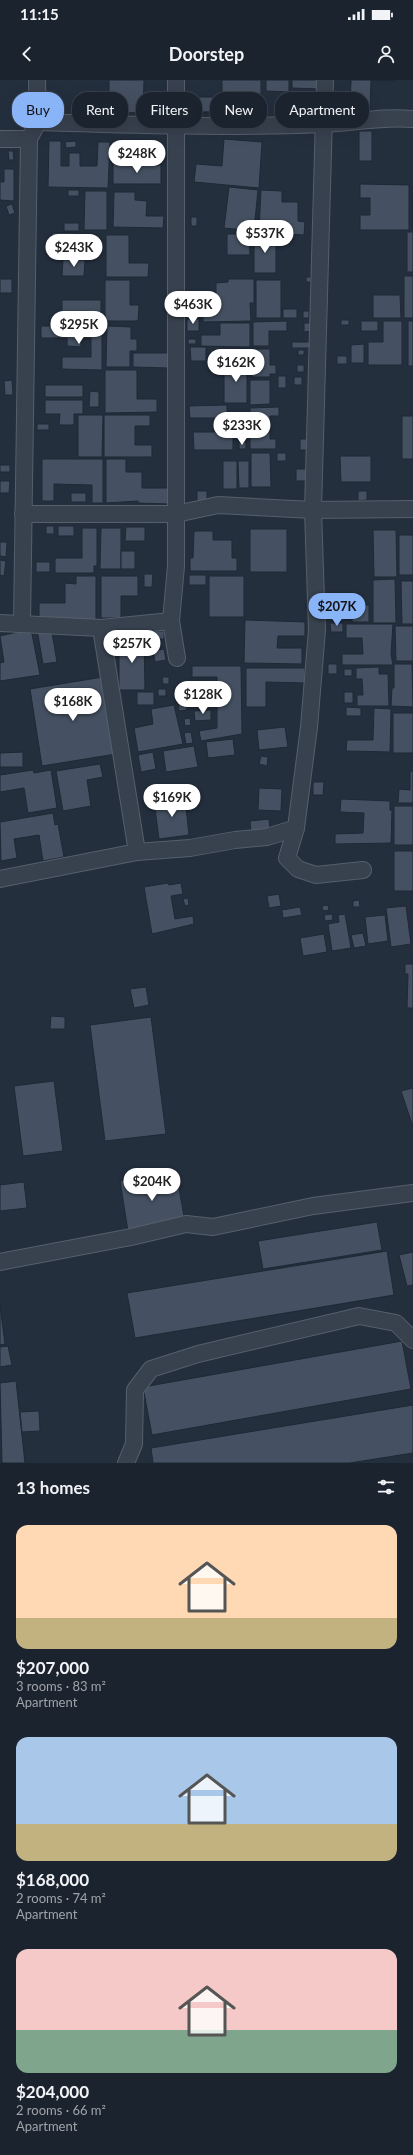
<!DOCTYPE html>
<html lang="en">
<head>
<meta charset="utf-8">
<style>
  :root { --surface:#1b232e; --page:#282f3a; --text:#f1f3f6; --muted:#a0a4aa; --line:#39404a; --accent:#8ab4f8 }
  body { margin:0; font-family:Lato,sans-serif; background:var(--page); color:var(--text); height:100vh; display:flex; flex-direction:column; font-size:15px; white-space:nowrap }
  * { box-sizing:border-box; margin:0 }
  p { font-size:13px; color:var(--muted) }
  .icon { flex:none; width:22px; height:22px; fill:none; stroke:currentColor; stroke-width:2; stroke-linecap:round; stroke-linejoin:round }
  .map { position:relative; height:1383px; overflow:hidden }
  .sheet { display:flex; flex-direction:column; background:var(--surface); flex:1 }
  .sheet>* { flex:none }
  .banner { position:absolute; left:12px; top:12px; width:389px; height:36px; display:flex; gap:8px }
  .price { position:absolute; translate:-50% -34px; padding:0 9px; border-radius:14px; background:#fff; color:#222; font-size:13px; line-height:26px; filter:drop-shadow(0 1px 2px #0008) }
  .price::after { content:''; position:absolute; left:50%; top:24px; width:12px; height:9px; margin-left:-6px; background:inherit; clip-path:polygon(0 0,100% 0,50% 100%) }
  .price.on { background:var(--accent); color:#111 }
  ul { padding:0; list-style:none }
  li { display:grid; align-content:center; gap:8px; height:212px; padding:0 16px }
  li span { display:grid; place-items:center; height:124px; border-radius:12px; color:#555 }
  li>.icon { margin-inline-start:auto }
  span .icon { width:72px; height:72px; fill:#fffc; stroke-width:1 }
  li b { font-size:17px }
  h2 { display:flex; justify-content:space-between; align-items:center; height:48px; padding:0 16px; font-size:17px }
  .chip { padding:0 14px; border-radius:16px; background:var(--surface); box-shadow:0 4px 16px #0002,0 0 0 1px var(--line); font-size:14px; line-height:36px }
  .chip.on { background:var(--accent); color:#111 }
  .status { display:flex; justify-content:space-between; align-items:center; height:28px; padding:0 20px; background:var(--surface); direction:ltr }
  .status svg { height:11px; fill:currentColor }
  header { display:flex; justify-content:space-between; align-items:center; height:52px; padding:0 16px; background:var(--surface); font-size:18px; font-weight:700 }
  .map>svg:first-child { display:block }
  .building { fill:#455162; stroke:#1f2835 }
  .lines { fill:none; stroke-linecap:round; stroke-linejoin:round }
  .street-casing { stroke:#565f6c; stroke-width:18 }
  .street { stroke:#38414e; stroke-width:16 }
</style>
</head>
<body>
<div class="status"><b>11:15</b><svg viewBox="0 0 49 12"><path d="M0 12V9h3v3zM5 12V6h3v6zM10 12V3h3v9zM15 12V0h3v12zM26 1h20v11H26zM47 4h2v5h-2z"/></svg></div>
<header><svg class="icon" aria-label="back" viewBox="0 0 24 24"><path d="M15 5l-7 7 7 7"/></svg>Doorstep<svg class="icon" aria-label="person" viewBox="0 0 24 24"><circle cx="12" cy="8" r="4"/><path d="M4 21q1-7 8-7t8 7"/></svg></header>
<div class="map">
<svg width="413" height="1383" viewBox="0 0 413 1383">
  <rect width="100%" height="100%" fill="#242f3e"/>
  <!-- building -->
  <g class="building">
    <path d="M109 0H144L143 33 109 32Z"/>
    <path d="M222 0H261V22H258L259 31 200 32 199 17H222Z"/>
    <path d="M266 0H289V12L266 11Z"/>
    <path d="M292 0H320V9L292 8Z"/>
    <path d="M351 0H395H371L370 30 350 29Z"/>
    <rect x="291" y="13" width="9" height="10"/>
    <rect x="359" y="51" width="13" height="30"/>
    <path d="M224 59 262 62 259 108 194 102 196 84 222 86Z"/>
    <path d="M49 61H61V86H69V73H80V86H97L98 62H110L108 108 48 107Z"/>
    <path d="M76 61V67L66 68 65 62Z"/>
    <path d="M8 71H13L14 80H9Z"/>
    <path d="M113 84 161 85V104H113Z"/>
    <path d="M4 89H14V121L0 120V102H4Z"/>
    <path d="M360 104 409 105V150H360V135H370V118H360Z"/>
    <path d="M229 107 258 110 254 151 224 148Z"/>
    <path d="M412 107H413V149Z"/>
    <rect x="68" y="110" width="11" height="6"/>
    <path d="M261 110 282 111V122H298V141L305 142 304 155 270 153V151L259 150Z"/>
    <path d="M85 111H107V150H84Z"/>
    <path d="M114 112H135V120L147 121 146 136H164L163 148 113 147Z"/>
    <path d="M12 124 15 133 9 135 6 126Z"/>
    <rect x="191" y="137" width="6" height="9"/>
    <rect x="64" y="143" width="15" height="8"/>
    <rect x="407" y="152" width="6" height="40"/>
    <rect x="52" y="153" width="23" height="10"/>
    <path d="M227 154H249L250 175H227Z"/>
    <rect x="78" y="155" width="7" height="9"/>
    <path d="M106 155H129V183H149L148 197H106Z"/>
    <rect x="254" y="155" width="22" height="38"/>
    <rect x="51" y="165" width="24" height="8"/>
    <path d="M63 180H85L84 196H62Z"/>
    <rect x="404" y="196" width="9" height="42"/>
    <rect x="306" y="197" width="5" height="5"/>
    <rect x="0" y="199" width="12" height="14"/>
    <path d="M228 199H254V223H250L251 241 203 242V218H216V203L228 202Z"/>
    <path d="M105 200H130V225H139L138 241H105Z"/>
    <rect x="256" y="200" width="25" height="38"/>
    <path d="M373 215H400L401 238H373Z"/>
    <path d="M62 220H101V241L62 240Z"/>
    <rect x="283" y="229" width="14" height="9"/>
    <rect x="190" y="230" width="10" height="7"/>
    <rect x="303" y="231" width="6" height="7"/>
    <rect x="187" y="239" width="12" height="12"/>
    <rect x="341" y="240" width="8" height="5"/>
    <path d="M287 241V251H269V266H253V242Z"/>
    <rect x="361" y="241" width="17" height="10"/>
    <path d="M383 241H402V285H368V262H383Z"/>
    <rect x="408" y="241" width="5" height="45"/>
    <path d="M220 243H250V267L201 266V255H220Z"/>
    <path d="M304 243H312V251L304 252Z"/>
    <path d="M41 246H102V290L62 289V277H91V258H81V267L67 266V258H41Z"/>
    <path d="M107 246 131 247V259H137V271H130V287H106Z"/>
    <rect x="188" y="259" width="8" height="5"/>
    <rect x="292" y="262" width="19" height="6"/>
    <path d="M364 264V283H351V265Z"/>
    <path d="M190 267H206V281H191Z"/>
    <path d="M225 269H249V282H226Z"/>
    <path d="M251 269H270V285H276V294H270V297H252Z"/>
    <rect x="298" y="270" width="6" height="5"/>
    <path d="M133 273H168V288L133 287Z"/>
    <rect x="337" y="276" width="10" height="8"/>
    <rect x="224" y="283" width="23" height="40"/>
    <rect x="297" y="285" width="7" height="7"/>
    <path d="M105 290H137V319H157V332L105 333Z"/>
    <rect x="278" y="296" width="8" height="12"/>
    <rect x="294" y="297" width="8" height="8"/>
    <path d="M12 300 13 315H5L4 301Z"/>
    <path d="M250 300H270V324L250 325Z"/>
    <rect x="45" y="305" width="38" height="12"/>
    <path d="M90 311 99 312V327H89Z"/>
    <path d="M45 320H83V334H74V345H59L60 334H45Z"/>
    <path d="M227 325V338H190L189 326Z"/>
    <path d="M279 327V336H270V359H276V369H250V328Z"/>
    <path d="M78 335H103L102 377H78Z"/>
    <path d="M104 335H150V346H135V365H152V377H104Z"/>
    <rect x="402" y="336" width="11" height="43"/>
    <path d="M235 338H247V348H236Z"/>
    <rect x="37" y="344" width="12" height="6"/>
    <path d="M193 352H233V370H194Z"/>
    <rect x="300" y="359" width="9" height="11"/>
    <rect x="239" y="362" width="7" height="7"/>
    <path d="M251 373H270L271 407H251Z"/>
    <rect x="277" y="373" width="9" height="8"/>
    <path d="M340 376H371V402H341Z"/>
    <path d="M42 379H103V423H92V405L54 404V421H42Z"/>
    <path d="M106 379H126V392H142V408H169V424L138 423V421L106 423Z"/>
    <rect x="223" y="381" width="14" height="28"/>
    <path d="M238 381H249V408H239Z"/>
    <rect x="0" y="385" width="10" height="7"/>
    <rect x="296" y="389" width="16" height="12"/>
    <path d="M0 401H10L9 413H0Z"/>
    <rect x="197" y="411" width="10" height="11"/>
    <path d="M358 411H367V420L358 421Z"/>
    <rect x="71" y="413" width="15" height="9"/>
    <rect x="46" y="446" width="8" height="8"/>
    <rect x="58" y="446" width="16" height="10"/>
    <path d="M126 447H145V461H125Z"/>
    <path d="M82 448H97V486H94V493H55V478H82Z"/>
    <path d="M101 448H121V489H100Z"/>
    <rect x="250" y="449" width="37" height="43"/>
    <path d="M373 450H396L397 497H374Z"/>
    <path d="M194 451H213V460H232V478H237V491H190V478H193Z"/>
    <rect x="399" y="455" width="14" height="40"/>
    <path d="M0 462H7L6 477 0 476Z"/>
    <rect x="121" y="471" width="14" height="18"/>
    <path d="M0 480 6 481 4 496 0 495Z"/>
    <rect x="36" y="482" width="14" height="10"/>
    <path d="M144 494H153L152 507H144Z"/>
    <rect x="189" y="495" width="17" height="10"/>
    <path d="M76 496H96V541H39V523H65V503L76 504Z"/>
    <path d="M101 496H138V516H121V538H101Z"/>
    <rect x="209" y="496" width="35" height="41"/>
    <path d="M395 499 396 543H373V500Z"/>
    <path d="M401 501H413V544H402Z"/>
    <path d="M346 524V540H334V525Z"/>
    <rect x="352" y="525" width="17" height="17"/>
    <path d="M245 540 305 542V556H278L277 568H302V584L244 583Z"/>
    <path d="M330 543H343V552H331Z"/>
    <path d="M346 544H393L391 574 393 585H342V574H363L362 558H346Z"/>
    <path d="M395 546H413V581H396Z"/>
    <path d="M51 547 57 582 43 584 37 549Z"/>
    <path d="M31 549 40 595 0 601V583L4 582 0 556Z"/>
    <rect x="155" y="551" width="9" height="8"/>
    <path d="M144 557 145 610H119V558Z"/>
    <path d="M164 569 166 580 155 582 153 571Z"/>
    <rect x="328" y="584" width="9" height="10"/>
    <path d="M394 584H412L413 627 391 626 392 608H394Z"/>
    <path d="M192 586H241L242 654 201 661 199 651 217 648V597H192Z"/>
    <path d="M379 587V594H388L389 626H357V615H363L362 599H356V588Z"/>
    <path d="M246 588H305V603L266 602V627H246Z"/>
    <rect x="344" y="589" width="8" height="7"/>
    <path d="M103 597 116 674 42 686 30 609Z"/>
    <path d="M162 597H169V604H163Z"/>
    <rect x="158" y="609" width="8" height="7"/>
    <rect x="137" y="612" width="17" height="13"/>
    <path d="M213 612 214 621 196 623 195 614Z"/>
    <rect x="344" y="612" width="9" height="11"/>
    <path d="M186 621 187 630 179 631 178 622Z"/>
    <path d="M174 625 183 664 138 672 134 648 153 644 151 629Z"/>
    <path d="M346 627 361 628V636H346Z"/>
    <path d="M374 628 391 629 390 672 346 671 347 660H373Z"/>
    <path d="M211 630V640L195 641 194 631Z"/>
    <rect x="393" y="633" width="20" height="40"/>
    <path d="M190 638 191 645 185 646 184 639Z"/>
    <path d="M285 647 288 667 259 670 257 650Z"/>
    <path d="M191 652 193 663 186 664 184 653Z"/>
    <path d="M233 659 235 675 208 678 206 662Z"/>
    <path d="M194 666 198 687 166 692 163 671Z"/>
    <path d="M23 672V687H0V673Z"/>
    <path d="M153 672 156 689 141 692 138 675Z"/>
    <path d="M261 676 268 677 267 686 259 684Z"/>
    <path d="M100 684 103 697 87 700 91 726 63 731 56 691Z"/>
    <path d="M33 690 34 693 51 690 57 728 28 733 24 708 0 712V695Z"/>
    <path d="M410 691H413V723H398L399 709 410 710Z"/>
    <path d="M313 702H324L323 715H313Z"/>
    <path d="M259 708 282 709 281 731 258 730Z"/>
    <path d="M185 718 189 755 159 759 154 721Z"/>
    <path d="M341 719 390 721V730H392L391 763 335 764V754L363 753 364 733 340 732Z"/>
    <rect x="394" y="726" width="19" height="39"/>
    <path d="M53 733 55 745 58 744 64 777 43 781 39 755 14 759 17 778 1 781 0 742Z"/>
    <path d="M269 739 270 750 251 752 250 741Z"/>
    <rect x="394" y="771" width="19" height="40"/>
    <path d="M168 803 169 805 181 803 183 814 171 816 175 839 193 836 194 844 152 854 144 807Z"/>
    <path d="M279 814 281 826 269 828 267 816Z"/>
    <path d="M188 818 189 825 185 826 183 819Z"/>
    <path d="M359 820 360 827H353V821Z"/>
    <path d="M328 825 329 830 323 831 322 826Z"/>
    <path d="M406 826 411 864 391 867 386 828Z"/>
    <path d="M300 827 302 835 283 838 282 830Z"/>
    <path d="M332 834 333 840 325 841 324 835Z"/>
    <path d="M345 834 351 868 332 871 328 844 339 842 338 835Z"/>
    <path d="M385 835 388 861 368 864 365 837Z"/>
    <path d="M363 853 366 866 354 868 351 855Z"/>
    <path d="M324 854 327 872 303 876 300 858Z"/>
    <path d="M405 884H413V928H407L408 894H405Z"/>
    <path d="M146 907 149 925 134 928 130 909Z"/>
    <path d="M51 936 65 937V949H50Z"/>
    <path d="M151 937 166 1054 105 1061 90 945Z"/>
    <path d="M54 1001 63 1071 23 1076 14 1006Z"/>
    <path d="M413 1008V1047L401 1011Z"/>
    <path d="M176 1092 185 1142 128 1151 120 1101Z"/>
    <path d="M24 1102 27 1128 0 1131V1105Z"/>
    <path d="M377 1142 382 1170 263 1189 258 1161Z"/>
    <path d="M387 1171 394 1215 135 1258 127 1213Z"/>
    <path d="M413 1172V1205L407 1206 399 1175Z"/>
    <path d="M0 1225 5 1264 0 1265Z"/>
    <path d="M402 1261 411 1309 152 1355 143 1307Z"/>
    <path d="M8 1266 12 1285 0 1287V1267Z"/>
    <path d="M16 1301 25 1383H2L0 1303Z"/>
    <path d="M413 1325V1373L350 1383H153L151 1368Z"/>
    <path d="M39 1331 40 1351 22 1352 20 1332Z"/>
  </g>
  <g class="lines">
    <!-- street casing -->
    <g class="street-casing">
      <g id="street">
        <path d="M176 0V486L171 541 177 578"/>
        <path d="M38 42C132 45 228 48 323 44 355 43 380 36 413 39"/>
        <path d="M0 59H29"/>
        <path d="M23 434H176L218 425 313 430 413 429"/>
        <path d="M0 543 101 548 171 541"/>
        <path d="M22 543 29 59 38 42 37 0"/>
        <path d="M101 548 137 772"/>
        <path d="M296 748 287 778 298 789 316 795 363 790"/>
        <path d="M0 799 137 772 190 768 235 760 267 757 296 748 309 647 317 550 313 430 325 0"/>
        <path d="M0 1182 131 1157 186 1144 213 1147 313 1126 413 1113"/>
        <path d="M126 1383 134 1364 135 1310 151 1289 198 1274 359 1236 396 1243 413 1260"/>
      </g>
    </g>
    <!-- street -->
    <use href="#street" class="street"/>
  </g>
</svg>
<b class="price" style="left:137px;top:94px">$248K</b>
<b class="price" style="left:265px;top:174px">$537K</b>
<b class="price" style="left:74px;top:188px">$243K</b>
<b class="price" style="left:193px;top:245px">$463K</b>
<b class="price" style="left:79px;top:265px">$295K</b>
<b class="price" style="left:236px;top:303px">$162K</b>
<b class="price" style="left:242px;top:366px">$233K</b>
<b class="price on" style="left:337px;top:547px">$207K</b>
<b class="price" style="left:132px;top:584px">$257K</b>
<b class="price" style="left:203px;top:635px">$128K</b>
<b class="price" style="left:73px;top:642px">$168K</b>
<b class="price" style="left:172px;top:738px">$169K</b>
<b class="price" style="left:152px;top:1122px">$204K</b>
<div class="banner">
<a class="chip on">Buy</a>
<a class="chip">Rent</a>
<a class="chip">Filters</a>
<a class="chip">New</a>
<a class="chip">Apartment</a>
</div>
</div>
<section class="sheet">
<h2>13 homes<svg class="icon" aria-label="filters" viewBox="0 0 24 24"><path d="M4 7h16M4 17h16"/><circle cx="9" cy="7" r="2"/><circle cx="15" cy="17" r="2"/></svg></h2>
<ul>
<li><span style="background:linear-gradient(#ffd9b3 75%,#c2b280 0)"><svg class="icon" aria-label="home" viewBox="0 0 24 24"><path d="M3 11l9-7 9 7M6 9v11h12V9"/></svg></span><div><b>$207,000</b><p>3 rooms · 83 m²</p><p>Apartment</p></div></li>
<li><span style="background:linear-gradient(#a9c7e8 70%,#c2b280 0)"><svg class="icon" aria-label="home" viewBox="0 0 24 24"><path d="M3 11l9-7 9 7M6 9v11h12V9"/></svg></span><div><b>$168,000</b><p>2 rooms · 74 m²</p><p>Apartment</p></div></li>
<li><span style="background:linear-gradient(#f6c9c9 65%,#7fa58c 0)"><svg class="icon" aria-label="home" viewBox="0 0 24 24"><path d="M3 11l9-7 9 7M6 9v11h12V9"/></svg></span><div><b>$204,000</b><p>2 rooms · 66 m²</p><p>Apartment</p></div></li>
</ul>
</section>
</body>
</html>
